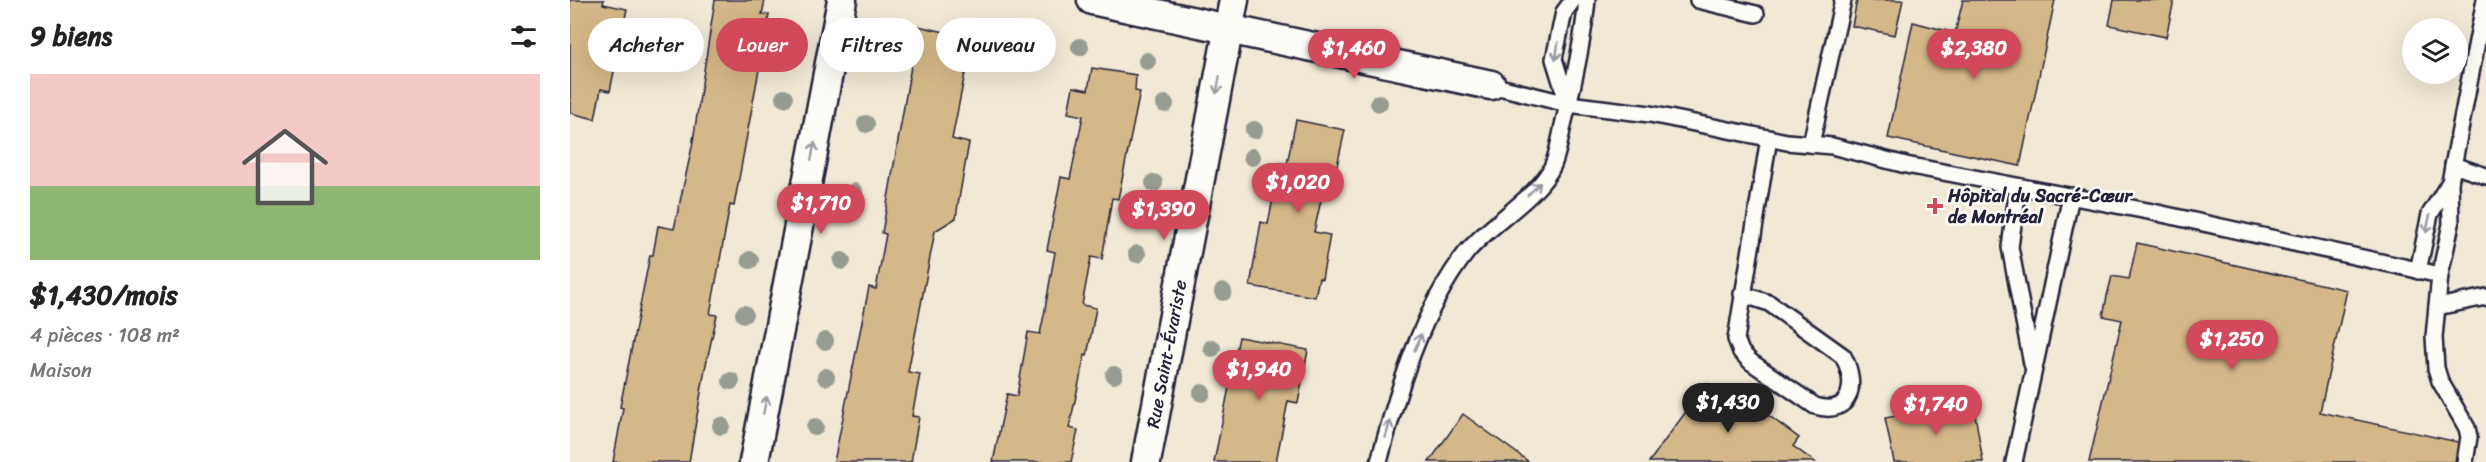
<!DOCTYPE html>
<html lang="fr">
<head>
<meta charset="utf-8">
<style>
  :root { --surface:#fff; --page:#f2f2f2; --text:#222; --muted:#767676; --accent:#d1495b }
  body { margin:0; font-family:Sriracha,sans-serif; background:var(--page); color:var(--text); height:100vh; display:flex; flex-direction:column; font-size:22px; white-space:nowrap }
  * { box-sizing:border-box; margin:0 }
  p { font-size:20px; color:var(--muted) }
  .icon { flex:none; width:33px; height:33px; fill:none; stroke:currentColor; stroke-width:2; stroke-linecap:round; stroke-linejoin:round }
  .map { position:relative; flex:1; overflow:hidden }
  .side { display:flex; flex-direction:column; background:var(--surface); width:570px }
  .side>* { flex:none }
  .top-card { position:absolute; left:18px; top:18px; width:570px; height:54px; display:flex; gap:12px }
  .controls { position:absolute; left:1832px; top:18px; display:grid; gap:12px }
  .controls a { display:grid; place-items:center; width:66px; height:66px; border-radius:50%; background:var(--surface); box-shadow:0 6px 24px #0002; font-size:30px }
  .price { position:absolute; translate:-50% -51px; padding:0 14px; border-radius:21px; background:var(--accent); color:#fff; font-size:20px; line-height:39px; filter:drop-shadow(0 2px 3px #0008) }
  .price::after { content:''; position:absolute; left:50%; top:36px; width:18px; height:14px; margin-left:-9px; background:inherit; clip-path:polygon(0 0,100% 0,50% 100%) }
  .price.on { background:#222; color:#fff }
  ul { padding:0; list-style:none }
  li { display:grid; align-content:center; gap:12px; height:318px; padding:0 30px }
  li span { display:grid; place-items:center; height:186px; border-radius:0px; color:#555 }
  li>.icon { margin-inline-start:auto }
  span .icon { width:108px; height:108px; fill:#fffc; stroke-width:1 }
  li b { font-size:26px }
  h2 { display:flex; justify-content:space-between; align-items:center; height:72px; padding:0 30px; font-size:26px }
  .chip { padding:0 21px; border-radius:27px; background:var(--surface); box-shadow:0 6px 24px #0002; font-size:21px; line-height:54px }
  .chip.on { background:var(--accent); color:#fff }
  main { display:flex; flex:1; min-height:0 }
  .map>svg:first-child { display:block }
  .building { fill:#d5b889; stroke:#22223b; stroke-width:1.5 }
  .lines { fill:none; stroke-linecap:round; stroke-linejoin:round }
  .service-casing { stroke:#22223b; stroke-width:20 }
  .minor-casing { stroke:#22223b; stroke-width:33 }
  .service { stroke:#fdfcf7; stroke-width:15 }
  .minor { stroke:#fdfcf7; stroke-width:28 }
  .tree { fill:#979c93 }
  .oneway { stroke:#9a9aa2 }
  .poi-dot { fill:#d1495b; stroke:#fdfcf7; stroke-width:2 }
  .labels { text-anchor:middle; stroke-width:5; stroke-linejoin:round; paint-order:stroke }
  .poi-label { font-size:18px; font-weight:bold; fill:#22223b; stroke:#fdfcf7; text-anchor:start }
  .street-label { font-size:18px; fill:#22223b; stroke:#fdfcf7 }
</style>
</head>
<body>
<main>
<section class="side">
<h2>9 biens<svg class="icon" aria-label="filters" viewBox="0 0 24 24"><path d="M4 7h16M4 17h16"/><circle cx="9" cy="7" r="2"/><circle cx="15" cy="17" r="2"/></svg></h2>
<ul>
<li><span style="background:linear-gradient(#f6c9c9 60%,#8fb573 0)"><svg class="icon" aria-label="home" viewBox="0 0 24 24"><path d="M3 11l9-7 9 7M6 9v11h12V9"/></svg></span><div><b>$1,430/mois</b><p>4 pièces · 108 m²</p><p>Maison</p></div></li>
</ul>
</section>
<div class="map">
<svg width="1916" height="462" viewBox="0 0 1916 462">
  <rect width="100%" height="100%" fill="#f1e8d6"/>
  <filter id="ink" filterUnits="userSpaceOnUse"><feTurbulence type="fractalNoise" baseFrequency=".0167" numOctaves="2"/><feDisplacementMap in="SourceGraphic" scale="12" xChannelSelector="R" yChannelSelector="G"/><feConvolveMatrix kernelMatrix="1 2 1 2 8 2 1 2 1" color-interpolation-filters="sRGB"/></filter>
  <g filter="url(#ink)">
    <!-- building -->
    <g class="building">
      <path d="M0 0H34L33 4 57 9 40 91 31 89 25 119 0 113Z"/>
      <path d="M145 0H195L192 14 199 15 164 206 160 205 140 314 147 315 135 369 119 462H43L53 408 50 407 80 255H83L88 226 104 229 122 147Z"/>
      <path d="M1287 0H1333L1325 35 1282 26Z"/>
      <path d="M1393 0H1485L1450 166 1318 138 1343 22 1385 33Z"/>
      <path d="M1544 0H1604L1596 37 1539 25Z"/>
      <path d="M348 26 402 38 382 139 399 143 388 204 386 218 365 231 338 372 350 374 342 416 349 417 341 462H264L299 287 306 289 316 234 312 233Z"/>
      <path d="M522 68 566 75 565 91 570 92 548 199 542 198 532 259 521 257 512 305 526 308 517 356 515 355 499 428 508 430 501 462H423L437 394 447 396 458 332 470 334 474 315 485 252 477 250 491 177 500 179 513 116 498 113 503 87 518 90Z"/>
      <path d="M726 120 775 130 765 175 757 173 744 232 760 235 752 279 749 278 745 297 680 286 691 222 698 224 710 163 717 164Z"/>
      <path d="M1567 243 1777 290 1750 412 1888 442 1885 462H1519L1552 320 1533 316 1537 296 1542 276 1559 279Z"/>
      <path d="M669 337 738 350 728 403 718 401 706 462H644Z"/>
      <path d="M1137 383 1166 404 1172 397 1194 412 1229 438 1223 446 1245 462H1079Z"/>
      <path d="M1403 402 1413 462H1324L1315 418Z"/>
      <path d="M893 414 959 462H859Z"/>
    </g>
    <g class="lines">
      <!-- service casing -->
      <g class="service-casing">
        <g id="service">
          <path d="M1128 0 1186 14"/>
          <path d="M921 85 998 104 1080 114 1217 142 1262 146 1336 165 1583 212 1870 275"/>
          <path d="M997 101 984 59 994 12 1003 0"/>
          <path d="M1241 144 1273 0"/>
          <path d="M1883 165 1916 176"/>
          <path d="M1448 187 1440 247 1462 364"/>
          <path d="M1848 271 1860 214 1880 182"/>
          <path d="M1172 294 1199 303 1273 356C1288 383 1282 417 1245 406L1181 362 1171 352 1166 339 1199 138"/>
          <path d="M1867 307 1916 297"/>
          <path d="M809 462C827 393 852 309 896 253 919 224 969 197 983 165 989 150 991 132 995 117 1005 78 1013 39 1017 0"/>
          <path d="M1444 462 1501 196"/>
          <path d="M1895 462 1899 437 1897 428 1870 381 1866 368 1864 337 1870 275 1881 224 1880 182 1915 0"/>
        </g>
      </g>
      <!-- minor casing -->
      <g class="minor-casing">
        <g id="minor">
          <path d="M522 0 921 85"/>
          <path d="M184 462 272 0"/>
          <path id="s1" d="M576 462 664 0"/>
        </g>
      </g>
      <!-- service -->
      <use href="#service" class="service"/>
      <!-- minor -->
      <use href="#minor" class="minor"/>
    </g>
    <!-- trees -->
    <g class="tree">
      <circle cx="314" cy="37" r="9"/>
      <circle cx="227" cy="42" r="9"/>
      <circle cx="510" cy="47" r="9"/>
      <circle cx="577" cy="61" r="9"/>
      <circle cx="214" cy="98" r="9"/>
      <circle cx="809" cy="103" r="9"/>
      <circle cx="595" cy="104" r="9"/>
      <circle cx="296" cy="124" r="9"/>
      <circle cx="684" cy="130" r="9"/>
      <circle cx="682" cy="157" r="9"/>
      <circle cx="584" cy="183" r="9"/>
      <circle cx="284" cy="192" r="9"/>
      <circle cx="567" cy="254" r="9"/>
      <circle cx="180" cy="260" r="9"/>
      <circle cx="272" cy="261" r="9"/>
      <circle cx="653" cy="292" r="9"/>
      <circle cx="174" cy="314" r="9"/>
      <circle cx="255" cy="341" r="9"/>
      <circle cx="642" cy="348" r="9"/>
      <circle cx="544" cy="375" r="9"/>
      <circle cx="256" cy="377" r="9"/>
      <circle cx="161" cy="381" r="9"/>
      <circle cx="632" cy="393" r="9"/>
      <circle cx="151" cy="426" r="9"/>
      <circle cx="245" cy="427" r="9"/>
    </g>
    <!-- one-way arrows -->
    <defs><path id="oneway-shaft" d="M-6 0H5M1.5-3L5.5 0L1.5 3" fill="none" stroke-width="1.6" stroke-linecap="round" stroke-linejoin="round" transform="scale(1.5)"/></defs>
    <g class="oneway">
      <use href="#oneway-shaft" transform="translate(987 51) rotate(98)"/>
      <use href="#oneway-shaft" transform="translate(648 85) rotate(101)"/>
      <use href="#oneway-shaft" transform="translate(243 151) rotate(-79)"/>
      <use href="#oneway-shaft" transform="translate(964 189) rotate(-44)"/>
      <use href="#oneway-shaft" transform="translate(1858 224) rotate(102)"/>
      <use href="#oneway-shaft" transform="translate(848 342) rotate(-67)"/>
      <use href="#oneway-shaft" transform="translate(195 405) rotate(-79)"/>
      <use href="#oneway-shaft" transform="translate(818 429) rotate(-74)"/>
    </g>
  </g>
  <!-- markers -->
  <path class="poi-dot" d="M1362 197h6v6h6v6h-6v6h-6v-6h-6v-6h6z"/>
  <g class="labels">
    <!-- poi labels -->
    <g class="poi-label">
      <text x="1378" y="202">Hôpital du Sacré-Cœur<tspan x="1378" dy="21">de Montréal</tspan></text>
    </g>
    <!-- street labels -->
    <g class="street-label">
      <text dy="6" stroke="none"><textPath href="#s1" startOffset="110">Rue Saint-Évariste</textPath></text>
    </g>
  </g>
</svg>
<div class="controls">
<a><svg class="icon" aria-label="layers" viewBox="0 0 24 24"><path d="M12 4l9 5-9 5-9-5zM3 14l9 5 9-5"/></svg></a>
</div>
<b class="price" style="left:784px;top:80px">$1,460</b>
<b class="price" style="left:1404px;top:80px">$2,380</b>
<b class="price" style="left:728px;top:214px">$1,020</b>
<b class="price" style="left:251px;top:235px">$1,710</b>
<b class="price" style="left:594px;top:241px">$1,390</b>
<b class="price" style="left:1662px;top:371px">$1,250</b>
<b class="price" style="left:689px;top:401px">$1,940</b>
<b class="price on" style="left:1158px;top:434px">$1,430</b>
<b class="price" style="left:1366px;top:436px">$1,740</b>
<div class="top-card">
<a class="chip">Acheter</a>
<a class="chip on">Louer</a>
<a class="chip">Filtres</a>
<a class="chip">Nouveau</a>
</div>
</div>
</main>
</body>
</html>
